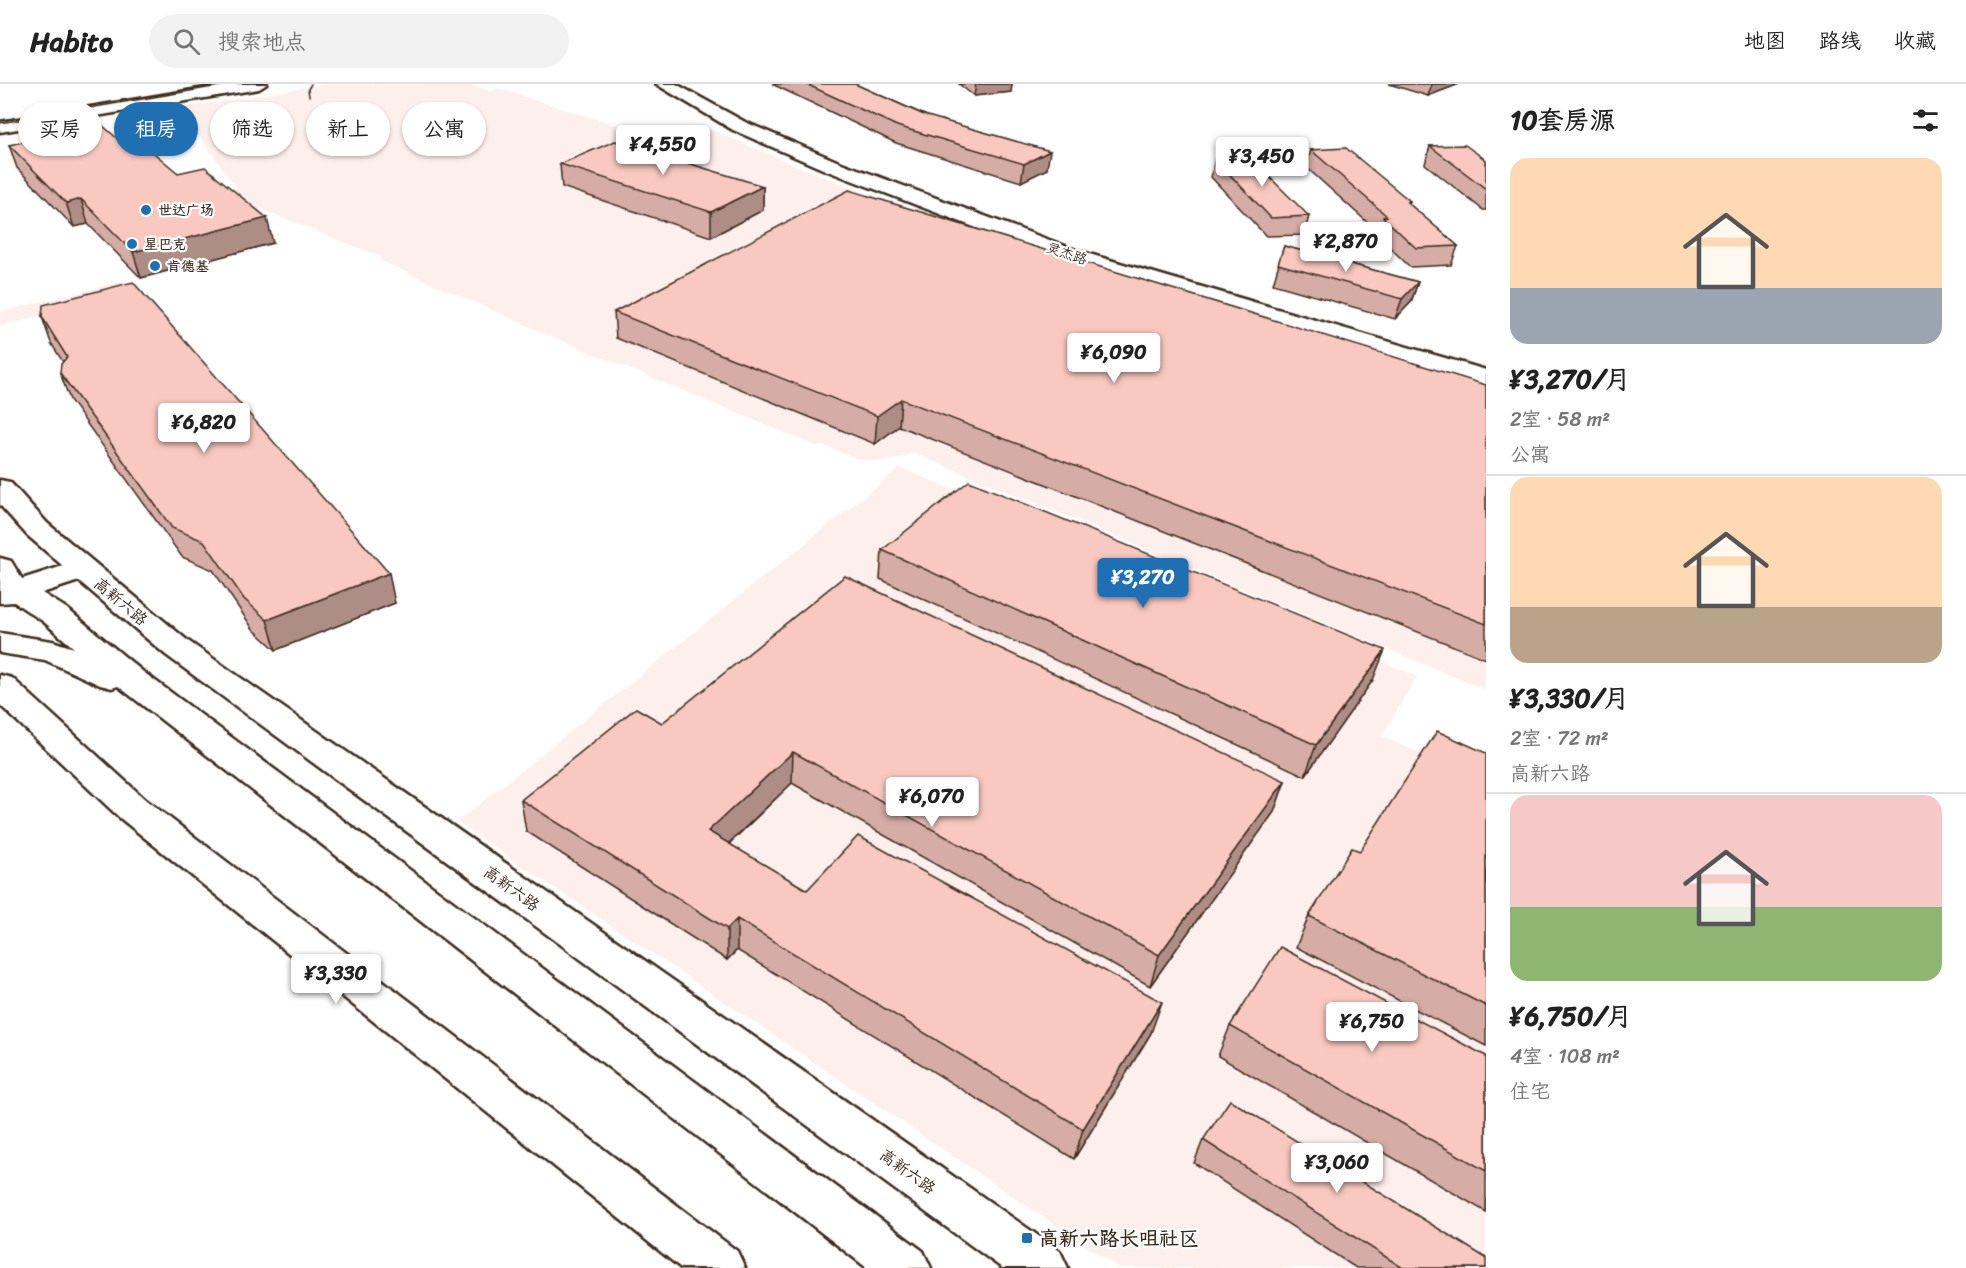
<!DOCTYPE html>
<html lang="zh">
<head>
<meta charset="utf-8">
<style>
  :root { --surface:#fff; --page:#f2f2f2; --text:#222; --muted:#767676; --line:#e0e0e0; --accent:#1f6fb2 }
  body { margin:0; font-family:Sriracha,"LXGW WenKai TC",sans-serif; background:var(--page); color:var(--text); height:100vh; display:flex; flex-direction:column; font-size:22px; white-space:nowrap }
  * { box-sizing:border-box; margin:0 }
  p { font-size:20px; color:var(--muted) }
  .icon { flex:none; width:33px; height:33px; fill:none; stroke:currentColor; stroke-width:2; stroke-linecap:round; stroke-linejoin:round }
  .map { position:relative; flex:1; overflow:hidden }
  .sheet { display:flex; flex-direction:column; background:var(--surface); width:480px }
  .sheet>* { flex:none }
  .banner { position:absolute; left:18px; top:18px; width:570px; height:54px; display:flex; gap:12px }
  .price { position:absolute; translate:-50% -51px; padding:0 14px; border-radius:6px; background:#fff; color:#222; font-size:20px; line-height:39px; filter:drop-shadow(0 2px 3px #0008) }
  .price::after { content:''; position:absolute; left:50%; top:36px; width:18px; height:14px; margin-left:-9px; background:inherit; clip-path:polygon(0 0,100% 0,50% 100%) }
  .price.active { background:var(--accent); color:#fff }
  ul { padding:0; list-style:none }
  li { display:grid; align-content:center; gap:12px; height:318px; padding:0 24px }
  li+li { border-top:2px solid var(--line) }
  li span { display:grid; place-items:center; height:186px; border-radius:18px; color:#555 }
  li>.icon { margin-inline-start:auto }
  span .icon { width:108px; height:108px; fill:#fffc; stroke-width:1 }
  li b { font-size:26px }
  h2 { display:flex; justify-content:space-between; align-items:center; height:72px; padding:0 24px; font-size:26px }
  .tag { padding:0 21px; border-radius:27px; background:var(--surface); box-shadow:0 2px 4px #0004; font-size:21px; line-height:54px }
  .tag.active { background:var(--accent); color:#fff }
  header { display:flex; align-items:center; gap:36px; box-sizing:border-box; height:84px; padding:0 30px; background:var(--surface); border-bottom:2px solid var(--line) }
  header strong { font-size:28px }
  nav { display:flex; gap:33px; margin-inline-start:auto; font-size:21px }
  .search { width:420px; height:54px; background:var(--page); display:flex; align-items:center; gap:15px; box-sizing:border-box; padding:0 21px; border-radius:33px; color:var(--muted); font-size:22px }
  main { display:flex; flex:1; min-height:0 }
  .map>svg:first-child { display:block }
  .built { fill:#fdefec }
  .lines { fill:none; stroke-linecap:round; stroke-linejoin:round }
  .minor-casing { stroke:#3b2a1e; stroke-width:5 }
  .major-casing { stroke:#3b2a1e; stroke-width:5 }
  .minor { fill:#fff; fill-rule:evenodd }
  .major { fill:#fff; fill-rule:evenodd }
  .tram { stroke:#3b2a1e; stroke-width:1.5 }
  .wall { fill:#d6ada6; stroke:#3b2a1e; stroke-width:1.5 }
  .shaded-wall { fill:#ae8d87; stroke:#3b2a1e; stroke-width:1.5 }
  .building { fill:#f9c9c1; stroke:#3b2a1e; stroke-width:1.5 }
  .poi-dot { fill:#1f6fb2; stroke:#fff; stroke-width:2 }
  .labels { text-anchor:middle; stroke-width:4.5; stroke-linejoin:round; paint-order:stroke }
  .far-poi-label { font-size:14px; font-weight:bold; fill:#3b2a1e; stroke:#fff; text-anchor:start }
  .far-street-label { font-size:14px; fill:#3b2a1e; stroke:#fff }
  .street-label { font-size:16px; fill:#3b2a1e; stroke:#fff }
  .near-poi-label { font-size:20px; font-weight:bold; fill:#3b2a1e; stroke:#fff; text-anchor:start }
</style>
</head>
<body>
<header>
<strong>Habito</strong>
<div class="search"><svg class="icon" aria-label="search" viewBox="0 0 24 24"><circle cx="10" cy="10" r="6"/><path d="M15 15l6 6"/></svg>搜索地点</div>
<nav><a>地图</a><a>路线</a><a>收藏</a></nav>
</header>
<main>
<div class="map">
<svg width="1486" height="1184" viewBox="0 0 1486 1184">
  <rect width="100%" height="100%" fill="#fff"/>
  <filter id="ink" filterUnits="userSpaceOnUse"><feTurbulence type="fractalNoise" baseFrequency=".0167" numOctaves="2"/><feDisplacementMap in="SourceGraphic" scale="12" xChannelSelector="R" yChannelSelector="G"/><feConvolveMatrix kernelMatrix="1 2 1 2 8 2 1 2 1" color-interpolation-filters="sRGB"/></filter>
  <g filter="url(#ink)">
    <!-- built -->
    <g class="built">
      <path d="M327 0H470L491 7 499 5 651 52 709 45 787 78 953 143 1486 311V606L914 369 893 376 874 377 858 375 825 362H816L546 250 379 176 382 173 223 111 236 103 179 24Z"/>
      <path d="M124 197 135 209 0 242V228Z"/>
      <path d="M900 384 1417 592 1382 652 1486 699V1184H1119L457 738Z"/>
    </g>
    <g class="lines">
      <!-- minor casing -->
      <g class="minor-casing">
        <g id="minor">
          <path d="M656 0H676L745 38 839 78 1079 167 1486 286V301L1063 177 825 86 733 46Z"/>
          <path d="M0 591 12 594 146 716 737 1167 745 1184H681L120 734 0 621Z"/>
        </g>
      </g>
      <!-- major casing -->
      <g class="major-casing">
        <g id="major">
          <path d="M229 0H267L259 5 0 48V38Z"/>
          <path d="M0 396 10 398 47 439 188 557 1060 1167 1068 1184H1002L166 571 79 497 42 509 66 524 142 587 923 1167 931 1184H867L118 602 112 604 100 601 45 576 0 569V549L52 557 74 564 44 538 14 518 0 519V474L11 477 22 495 63 482 27 451 0 421Z"/>
        </g>
      </g>
      <!-- minor -->
      <use href="#minor" class="minor"/>
      <!-- major -->
      <use href="#major" class="major"/>
      <!-- tram -->
      <g class="tram">
        <path d="M309 12 308 5 311 0"/>
        <path d="M0 39 231 0"/>
      </g>
    </g>
    <!-- wall -->
    <g class="wall">
      <path d="M772 0H855L1047 85 1021 98 896 59Z"/>
      <path d="M959 0H1012L1011 8 974 12Z"/>
      <path d="M1389 0H1459L1428 12Z"/>
      <path d="M9 61 127 63 178 89 273 159 141 194 88 140 74 143 17 84Z"/>
      <path d="M1430 62 1486 76V126H1483L1425 80Z"/>
      <path d="M1311 66 1410 117 1409 120 1458 162 1451 181 1410 183 1377 151 1378 148 1306 83Z"/>
      <path d="M1215 75 1309 132 1304 151 1266 152 1211 93Z"/>
      <path d="M560 80 763 102V126L711 153 562 103Z"/>
      <path d="M1284 162 1418 198 1411 218 1395 235 1273 200Z"/>
      <path d="M614 228 1486 301V575L899 342 875 360 616 254Z"/>
      <path d="M42 233 395 519 276 566 253 545 213 486 182 473 70 316 60 289 63 278 51 259Z"/>
      <path d="M882 466 1373 596 1305 692 880 495Z"/>
      <path d="M662 639 1285 697 1274 728 1150 902 792 699 729 760 807 806 1151 949 1074 1075 737 866 727 876 526 747 521 716Z"/>
      <path d="M1486 669V962L1296 863 1309 832 1360 767Z"/>
      <path d="M1230 942 1486 972V1128L1218 972Z"/>
      <path d="M1203 1056 1486 1184H1356L1194 1079Z"/>
    </g>
    <!-- shaded-wall -->
    <g class="shaded-wall">
      <path d="M976 0H1012L1011 8 974 12Z"/>
      <path d="M1432 0H1459L1428 12Z"/>
      <path d="M1050 67 1047 85 1021 98 1024 80Z"/>
      <path d="M763 102V126L711 153V128Z"/>
      <path d="M81 115 88 140 74 143 66 119Z"/>
      <path d="M267 134 273 159 141 194 133 168Z"/>
      <path d="M1418 198 1411 218 1395 235 1402 215Z"/>
      <path d="M901 315 899 342 875 360 877 332Z"/>
      <path d="M389 489 395 519 276 566 267 536Z"/>
      <path d="M1385 566 1373 596 1305 692 1316 661Z"/>
      <path d="M793 668 792 699 709 778 708 747Z"/>
      <path d="M1285 697 1274 728 1150 902 1159 871Z"/>
      <path d="M737 835V866L727 876V845Z"/>
      <path d="M1162 918 1151 949 1074 1075 1083 1045Z"/>
    </g>
    <!-- building -->
    <g class="building">
      <path d="M806 0H855L924 31 1050 67 1024 80 897 42Z"/>
      <path d="M102 41 127 63 143 60 178 89 205 83 267 134 133 168 81 115 66 119 9 61Z"/>
      <path d="M615 57 763 102 711 128 560 80Z"/>
      <path d="M1465 61 1486 76V105L1430 62Z"/>
      <path d="M1346 64 1410 117 1407 118 1458 162 1416 164 1383 133 1387 132 1311 66Z"/>
      <path d="M1250 74 1309 132 1271 134 1215 75Z"/>
      <path d="M849 106 1486 301V540L901 315 877 332 614 228Z"/>
      <path d="M1284 162 1418 198 1402 215 1278 180Z"/>
      <path d="M133 198 389 489 267 536 244 515 204 457 172 444 60 289 61 280 67 273 42 233 43 221Z"/>
      <path d="M969 397 1385 566 1316 661 882 466Z"/>
      <path d="M845 492 1285 697 1159 871 793 668 708 747 807 806 858 752 1162 918 1083 1045 737 835 727 845 521 716 636 624 662 639Z"/>
      <path d="M1437 647 1486 669V922L1309 832 1352 764 1360 767Z"/>
      <path d="M1280 863 1486 972V1087L1230 942Z"/>
      <path d="M1230 1016 1486 1174V1184H1403L1203 1056Z"/>
    </g>
  </g>
  <!-- markers -->
  <g class="poi-dot">
    <circle cx="146" cy="126" r="6"/>
    <circle cx="132" cy="160" r="6"/>
    <circle cx="155" cy="182" r="6"/>
    <rect x="1021" y="1148" width="12" height="12" rx="3"/>
  </g>
  <g class="labels">
    <!-- far-poi labels -->
    <g class="far-poi-label">
      <text x="158" y="131">世达广场</text>
      <text x="144" y="165">星巴克</text>
      <text x="167" y="187">肯德基</text>
    </g>
    <!-- far-street labels -->
    <g class="far-street-label">
      <text transform="translate(1067 169) rotate(19)" y="5">灵杰路</text>
    </g>
    <!-- street labels -->
    <g class="street-label">
      <text transform="translate(121 517) rotate(40)" y="6">高新六路</text>
      <text transform="translate(512 804) rotate(36)" y="6">高新六路</text>
      <text transform="translate(908 1087) rotate(36)" y="6">高新六路</text>
    </g>
    <!-- near-poi labels -->
    <g class="near-poi-label">
      <text x="1039" y="1161">高新六路长咀社区</text>
    </g>
  </g>
</svg>
<b class="price" style="left:663px;top:92px">¥4,550</b>
<b class="price" style="left:1262px;top:104px">¥3,450</b>
<b class="price" style="left:1346px;top:189px">¥2,870</b>
<b class="price" style="left:1114px;top:300px">¥6,090</b>
<b class="price" style="left:204px;top:370px">¥6,820</b>
<b class="price active" style="left:1143px;top:525px">¥3,270</b>
<b class="price" style="left:932px;top:744px">¥6,070</b>
<b class="price" style="left:336px;top:921px">¥3,330</b>
<b class="price" style="left:1372px;top:969px">¥6,750</b>
<b class="price" style="left:1337px;top:1110px">¥3,060</b>
<div class="banner">
<a class="tag">买房</a>
<a class="tag active">租房</a>
<a class="tag">筛选</a>
<a class="tag">新上</a>
<a class="tag">公寓</a>
</div>
</div>
<section class="sheet">
<h2>10套房源<svg class="icon" aria-label="filters" viewBox="0 0 24 24"><path d="M4 7h16M4 17h16"/><circle cx="9" cy="7" r="2"/><circle cx="15" cy="17" r="2"/></svg></h2>
<ul>
<li><span style="background:linear-gradient(#ffd9b3 70%,#9aa5b1 0)"><svg class="icon" aria-label="home" viewBox="0 0 24 24"><path d="M3 11l9-7 9 7M6 9v11h12V9"/></svg></span><div><b>¥3,270/月</b><p>2室 · 58 m²</p><p>公寓</p></div></li>
<li><span style="background:linear-gradient(#ffd9b3 70%,#b9a48a 0)"><svg class="icon" aria-label="home" viewBox="0 0 24 24"><path d="M3 11l9-7 9 7M6 9v11h12V9"/></svg></span><div><b>¥3,330/月</b><p>2室 · 72 m²</p><p>高新六路</p></div></li>
<li><span style="background:linear-gradient(#f6c9c9 60%,#8fb573 0)"><svg class="icon" aria-label="home" viewBox="0 0 24 24"><path d="M3 11l9-7 9 7M6 9v11h12V9"/></svg></span><div><b>¥6,750/月</b><p>4室 · 108 m²</p><p>住宅</p></div></li>
</ul>
</section>
</main>
</body>
</html>
